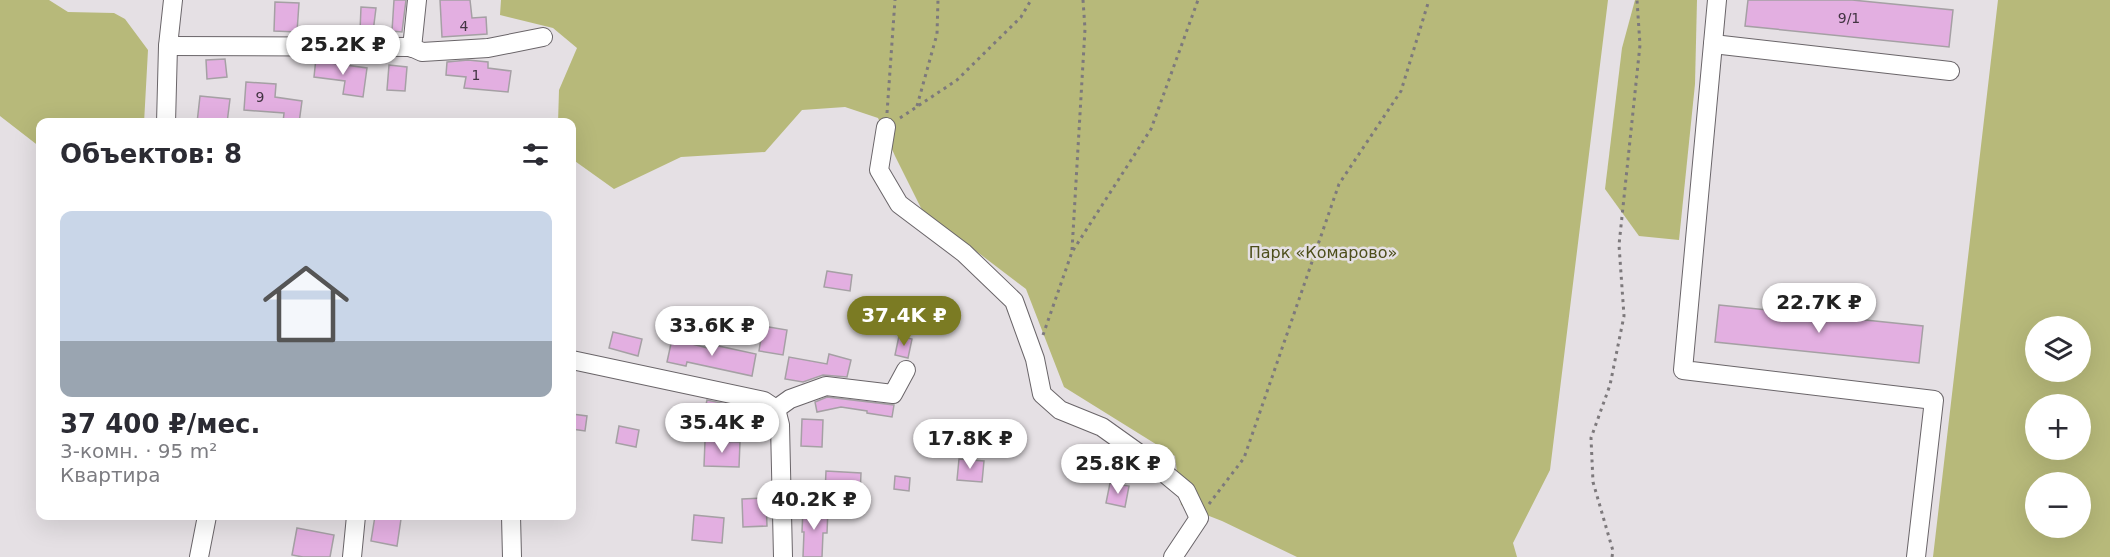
<!DOCTYPE html>
<html lang="ru">
<head>
<meta charset="utf-8">
<style>
  :root { --surface:#fff; --page:#f7f7f7; --text:#2b2b33; --muted:#7c7c81; --accent:#7b7b23 }
  body { margin:0; font-family:"DejaVu Sans",sans-serif; background:var(--page); color:var(--text); height:100vh; display:flex; flex-direction:column; font-size:22px; white-space:nowrap }
  * { box-sizing:border-box; margin:0 }
  p { font-size:20px; color:var(--muted) }
  .icon { flex:none; width:33px; height:33px; fill:none; stroke:currentColor; stroke-width:2; stroke-linecap:round; stroke-linejoin:round }
  .map { position:relative; flex:1; overflow:hidden }
  .panel { position:absolute; left:36px; top:118px; width:540px; height:402px; display:flex; flex-direction:column; background:var(--surface); border-radius:12px; box-shadow:0 6px 24px #0002 }
  .panel>* { flex:none }
  .fabs { position:absolute; left:2025px; top:316px; display:grid; gap:12px }
  .fabs a { display:grid; place-items:center; width:66px; height:66px; border-radius:50%; background:var(--surface); box-shadow:0 6px 24px #0002; font-size:30px }
  .price { position:absolute; translate:-50% -51px; padding:0 14px; border-radius:21px; background:#fff; color:#222; font-size:20px; line-height:39px; filter:drop-shadow(0 2px 3px #0008) }
  .price::after { content:''; position:absolute; left:50%; top:36px; width:18px; height:14px; margin-left:-9px; background:inherit; clip-path:polygon(0 0,100% 0,50% 100%) }
  .price.selected { background:var(--accent); color:#fff }
  ul { padding:0; list-style:none }
  li { display:grid; align-content:center; gap:12px; height:318px; padding:0 24px }
  li span { display:grid; place-items:center; height:186px; border-radius:12px; color:#555 }
  li>.icon { margin-inline-start:auto }
  span .icon { width:108px; height:108px; fill:#fffc; stroke-width:1 }
  li b { font-size:26px }
  h2 { display:flex; justify-content:space-between; align-items:center; height:72px; padding:0 24px; font-size:26px }
  .map>svg:first-child { display:block }
  .green { fill:#b7b97a; fill-rule:evenodd }
  .building { fill:#e3afe1; stroke:#a5a0a4; stroke-width:1.5 }
  .lines { fill:none; stroke-linecap:round; stroke-linejoin:round }
  .minor-casing { stroke:#6a6569; stroke-width:20 }
  .path { stroke:#7d797c; stroke-width:3; stroke-dasharray:3 4.5; stroke-linecap:butt }
  .minor { stroke:#fff; stroke-width:18 }
  .labels { text-anchor:middle; stroke-width:5; stroke-linejoin:round; paint-order:stroke }
  .number-label { font-size:14px; fill:#423442 }
  .park-label { font-size:16px; fill:#4d4e1b; stroke:#e5e0e4 }
</style>
</head>
<body>
<div class="map">
<svg width="2110" height="557" viewBox="0 0 2110 557">
  <rect width="100%" height="100%" fill="#e5e0e4"/>
  <!-- green -->
  <g class="green">
    <path d="M0 0H49L68 12 114 13 125 19 148 50 144 123H40V147L0 116Z"/>
    <path d="M501 0H1608L1550 470 1513 543 1517 557H1297L1222 521 1181 505 1175 456 1064 387 1026 289 922 210 895 156 878 118 845 107 802 110 765 152 681 157 614 189 572 159V123H558L559 90 577 48 553 28 500 15Z"/>
    <path d="M1635 0H1697L1695 84 1679 240 1639 236 1605 189 1622 48Z"/>
    <path d="M1998 0H2110V557H1933ZM2036 327H2080V372H2036ZM2036 405H2080V450H2036ZM2036 483H2080V528H2036Z"/>
  </g>
  <!-- building -->
  <g class="building">
    <path d="M394 0H406L402 32 392 31Z"/>
    <path d="M440 0H470L472 18 486 17 487 34 442 37Z"/>
    <path d="M1748 0H1852L1953 10 1949 47 1745 26Z"/>
    <path d="M275 2 299 3 297 32 274 31Z"/>
    <path d="M361 7 376 8 373 32 360 31Z"/>
    <path d="M316 58 331 59V63L367 68 363 97 343 94 345 81 314 77Z"/>
    <path d="M225 59 227 77 207 79 206 60Z"/>
    <path d="M468 60 488 62V68L511 71 508 92 464 88 466 77 446 75 447 62Z"/>
    <path d="M389 65 407 67 405 91 387 90Z"/>
    <path d="M246 82 276 84 275 97 302 101 299 123H283L284 113 244 110Z"/>
    <path d="M200 96 230 99 227 123H197Z"/>
    <path d="M827 271 852 275 850 291 824 287Z"/>
    <path d="M1719 305 1923 326 1919 363 1715 342Z"/>
    <path d="M763 326 787 330 783 355 759 351Z"/>
    <path d="M613 332 642 339 638 356 609 348Z"/>
    <path d="M899 336 912 339 908 358 895 355Z"/>
    <path d="M672 339 708 348 709 344 756 354 752 376 687 362 686 366 667 362Z"/>
    <path d="M829 354 851 360 847 377 823 375 803 382 785 379 789 357 827 364Z"/>
    <path d="M827 397 894 405 892 417 867 413V411L841 407 817 412 815 402Z"/>
    <path d="M707 400 735 406 731 425 703 419Z"/>
    <path d="M572 414 587 416 585 431 572 429Z"/>
    <path d="M802 419 823 420 822 447 801 446Z"/>
    <path d="M619 426 639 430 636 447 616 443Z"/>
    <path d="M705 441 740 442 739 467 704 466Z"/>
    <path d="M959 459 984 461 982 482 957 480Z"/>
    <path d="M826 471 861 473 860 495 825 493Z"/>
    <path d="M895 476 910 478 909 491 894 489Z"/>
    <path d="M1110 483 1129 486 1125 507 1106 503Z"/>
    <path d="M766 498 767 526 743 527 742 499Z"/>
    <path d="M803 508 828 509 827 533H823L822 557H803L804 532H802Z"/>
    <path d="M694 515 724 518 722 543 692 540Z"/>
    <path d="M375 516 401 519 397 546 371 541Z"/>
    <path d="M297 528 334 535 330 557H303L292 555Z"/>
  </g>
  <g class="lines">
    <!-- minor casing -->
    <g class="minor-casing">
      <g id="minor">
        <path d="M1717 0 1683 370 1934 400 1916 557"/>
        <path d="M1713 44 1950 71"/>
        <path d="M168 46 411 47 422 52 488 48 543 37"/>
        <path d="M412 48 417 0"/>
        <path d="M166 123 168 46 173 0"/>
        <path d="M886 127 879 170 899 204 964 253 1014 301 1035 359 1042 394 1060 410 1102 427 1151 462 1186 491 1199 518 1173 557"/>
        <path d="M572 360 764 401 776 409 780 425 783 557"/>
        <path d="M776 409 790 399 826 386 893 394 906 370"/>
        <path d="M511 516 512 557"/>
        <path d="M199 557 207 516"/>
        <path d="M352 557 356 516"/>
      </g>
    </g>
    <!-- path -->
    <g class="path">
      <path d="M917 106 937 34 938 0"/>
      <path d="M887 113 895 0"/>
      <path d="M900 118 957 80 1021 17 1031 0"/>
      <path d="M1072 250 1085 29 1083 0"/>
      <path d="M1043 335 1072 252 1151 129 1198 0"/>
      <path d="M1209 504 1244 458 1339 184 1401 91 1429 0"/>
      <path d="M1612 557 1613 551 1593 482 1591 438 1610 385 1624 316 1619 245 1640 45 1637 0"/>
    </g>
    <!-- minor -->
    <use href="#minor" class="minor"/>
  </g>
  <g class="labels">
    <!-- number labels -->
    <g class="number-label">
      <text x="1849" y="23">9/1</text>
      <text x="464" y="31">4</text>
      <text x="476" y="80">1</text>
      <text x="260" y="102">9</text>
    </g>
    <!-- park labels -->
    <g class="park-label">
      <text x="1323" y="258">Парк «Комарово»</text>
    </g>
  </g>
</svg>
<div class="fabs">
<a><svg class="icon" aria-label="layers" viewBox="0 0 24 24"><path d="M12 4l9 5-9 5-9-5zM3 14l9 5 9-5"/></svg></a>
<a>+</a>
<a>−</a>
</div>
<b class="price" style="left:343px;top:76px">25.2K ₽</b>
<b class="price" style="left:1819px;top:334px">22.7K ₽</b>
<b class="price selected" style="left:904px;top:347px">37.4K ₽</b>
<b class="price" style="left:712px;top:357px">33.6K ₽</b>
<b class="price" style="left:722px;top:454px">35.4K ₽</b>
<b class="price" style="left:970px;top:470px">17.8K ₽</b>
<b class="price" style="left:1118px;top:495px">25.8K ₽</b>
<b class="price" style="left:814px;top:531px">40.2K ₽</b>
<section class="panel">
<h2>Объектов: 8<svg class="icon" aria-label="filters" viewBox="0 0 24 24"><path d="M4 7h16M4 17h16"/><circle cx="9" cy="7" r="2"/><circle cx="15" cy="17" r="2"/></svg></h2>
<ul>
<li><span style="background:linear-gradient(#c9d6e8 70%,#9aa5b1 0)"><svg class="icon" aria-label="home" viewBox="0 0 24 24"><path d="M3 11l9-7 9 7M6 9v11h12V9"/></svg></span><div><b>37 400 ₽/мес.</b><p>3-комн. · 95 m²</p><p>Квартира</p></div></li>
</ul>
</section>
</div>
</body>
</html>
